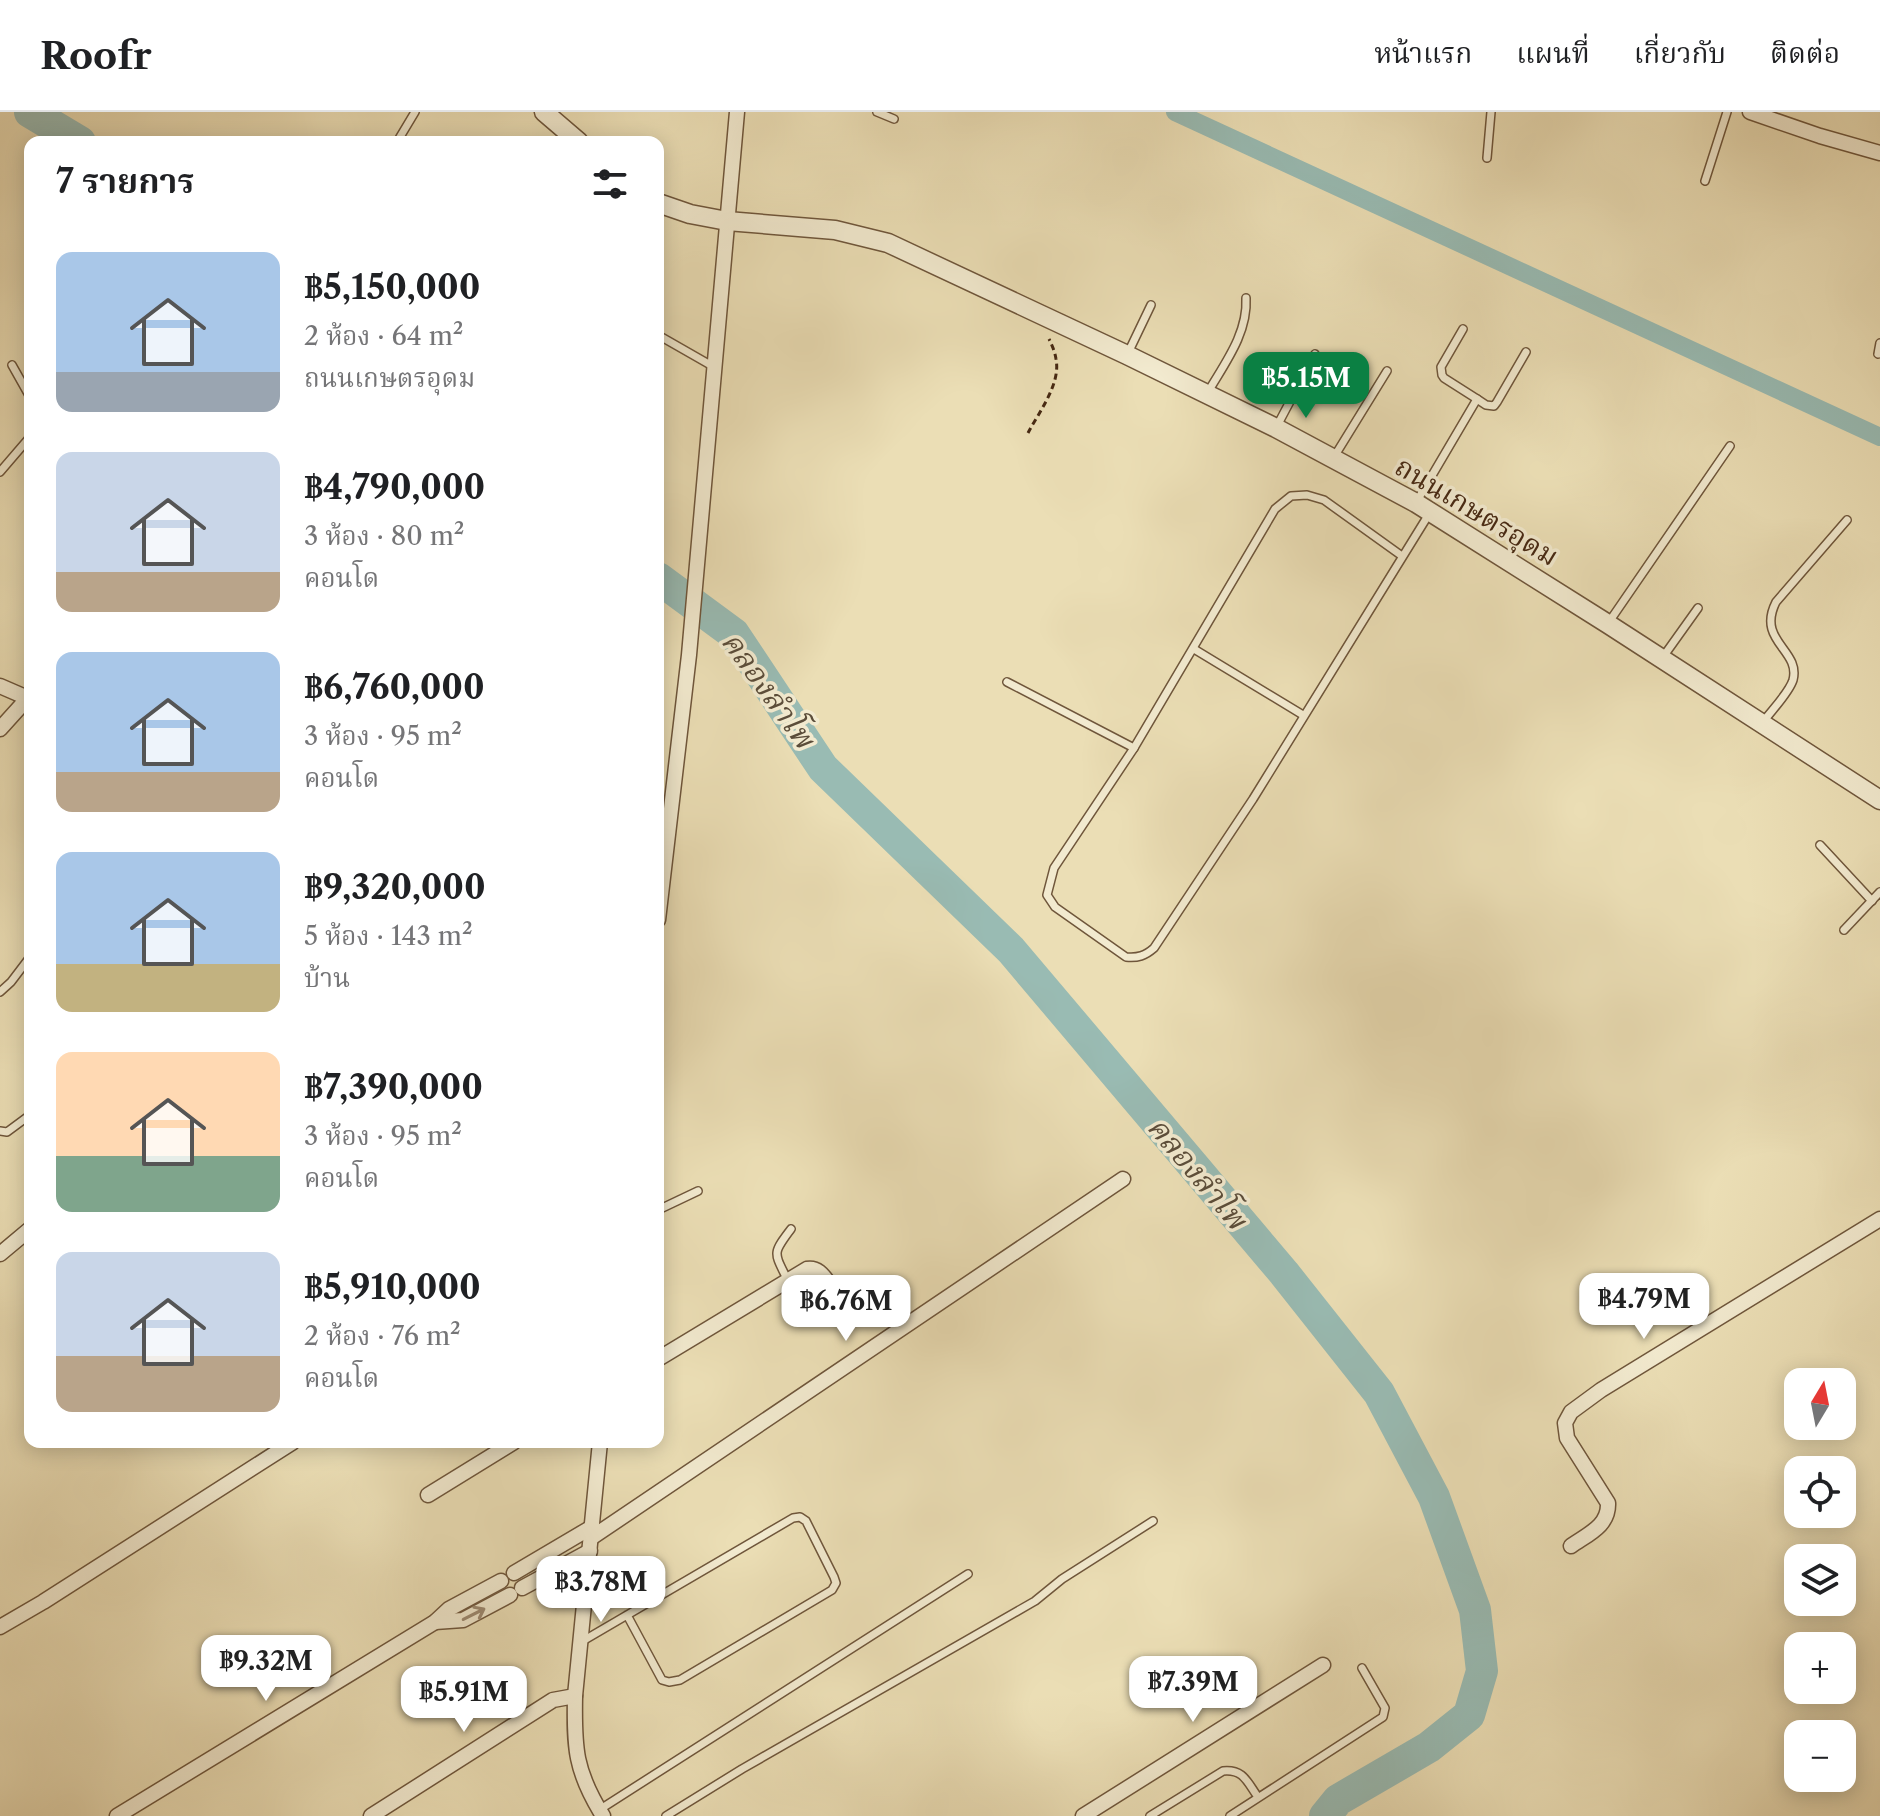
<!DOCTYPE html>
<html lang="th">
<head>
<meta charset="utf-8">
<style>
  :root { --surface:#fff; --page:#f6f6f6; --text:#202124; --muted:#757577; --line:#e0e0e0; --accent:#0b8043 }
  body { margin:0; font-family:"Libre Caslon Text","Noto Serif Thai",serif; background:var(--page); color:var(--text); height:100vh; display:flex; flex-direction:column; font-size:30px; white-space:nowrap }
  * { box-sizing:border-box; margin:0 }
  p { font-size:26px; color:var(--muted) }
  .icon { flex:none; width:44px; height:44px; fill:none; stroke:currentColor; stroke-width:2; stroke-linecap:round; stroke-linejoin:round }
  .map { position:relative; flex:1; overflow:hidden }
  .panel { position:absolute; left:24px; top:24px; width:640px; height:1312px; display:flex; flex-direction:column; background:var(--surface); border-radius:16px; box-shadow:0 4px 20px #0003 }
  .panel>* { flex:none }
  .needle { width:52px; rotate:10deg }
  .tools { position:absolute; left:1784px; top:1256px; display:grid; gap:16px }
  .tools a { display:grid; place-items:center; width:72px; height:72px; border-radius:16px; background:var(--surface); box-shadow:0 4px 20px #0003; font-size:40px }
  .price { position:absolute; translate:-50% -68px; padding:0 18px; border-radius:16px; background:#fff; color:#222; font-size:26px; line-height:52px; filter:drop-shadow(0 2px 4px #0008) }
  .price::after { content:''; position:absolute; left:50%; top:48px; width:24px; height:18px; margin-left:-12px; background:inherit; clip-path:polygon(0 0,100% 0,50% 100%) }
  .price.selected { background:var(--accent); color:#fff }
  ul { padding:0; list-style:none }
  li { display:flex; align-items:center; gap:24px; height:200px; padding:0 32px }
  li span { display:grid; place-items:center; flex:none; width:224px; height:160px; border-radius:16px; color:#555 }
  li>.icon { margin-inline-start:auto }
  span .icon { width:96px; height:96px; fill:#fffc; stroke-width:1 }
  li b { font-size:34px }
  h2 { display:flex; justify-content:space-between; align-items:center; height:96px; padding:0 32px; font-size:34px }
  header { display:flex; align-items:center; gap:48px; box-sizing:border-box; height:112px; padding:0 40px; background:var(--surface); border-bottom:2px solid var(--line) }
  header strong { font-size:38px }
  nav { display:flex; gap:44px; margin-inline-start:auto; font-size:28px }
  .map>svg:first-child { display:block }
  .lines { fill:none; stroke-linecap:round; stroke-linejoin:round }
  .canal { stroke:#99bbb3; stroke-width:18 }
  .river { stroke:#99bbb3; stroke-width:32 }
  .service-casing { stroke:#6f563b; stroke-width:10 }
  .minor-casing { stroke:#6f563b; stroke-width:17 }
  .tertiary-casing { stroke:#6f563b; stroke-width:21 }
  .path { stroke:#462812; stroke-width:3; stroke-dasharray:6 4; stroke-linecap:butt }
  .service { stroke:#f2eacf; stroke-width:7 }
  .minor { stroke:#f2eacf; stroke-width:14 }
  .tertiary { stroke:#f2eacf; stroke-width:18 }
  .oneway { stroke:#9c8970 }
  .labels { text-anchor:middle; stroke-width:7; stroke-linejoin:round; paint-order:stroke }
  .street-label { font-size:28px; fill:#462812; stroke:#f2eacf }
  .water-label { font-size:30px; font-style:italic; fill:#5b4d3a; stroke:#f2eacf }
</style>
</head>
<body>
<header>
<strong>Roofr</strong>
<nav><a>หน้าแรก</a><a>แผนที่</a><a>เกี่ยวกับ</a><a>ติดต่อ</a></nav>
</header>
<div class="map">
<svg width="1880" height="1704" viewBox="0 0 1880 1704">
  <rect width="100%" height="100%" fill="#ebdeb5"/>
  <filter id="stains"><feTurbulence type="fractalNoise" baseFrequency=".0025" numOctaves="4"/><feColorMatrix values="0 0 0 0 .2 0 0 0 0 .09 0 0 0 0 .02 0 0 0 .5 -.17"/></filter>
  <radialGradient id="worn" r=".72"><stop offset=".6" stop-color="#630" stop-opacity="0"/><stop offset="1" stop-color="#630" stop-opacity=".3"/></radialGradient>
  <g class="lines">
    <!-- canal -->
    <path class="canal" d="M1175 0 1880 325"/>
    <!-- river -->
    <g class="river">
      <path d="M30 0 80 30"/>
      <path d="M658 466 734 522 823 656 1011 838 1284 1161 1379 1281 1434 1385 1475 1498 1482 1559 1469 1603 1429 1635 1338 1688 1325 1704"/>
    </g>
    <!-- service casing -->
    <g class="service-casing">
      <g id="service">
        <path d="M877 0 894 7"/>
        <path d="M397 30 415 0"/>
        <path d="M1487 46 1491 0"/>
        <path d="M1705 69 1727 0"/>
        <path d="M658 223 714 255"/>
        <path d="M1128 241 1151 193"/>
        <path d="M1878 242 1880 231"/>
        <path d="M12 253 30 285"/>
        <path d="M1208 280C1225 251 1248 221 1246 186"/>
        <path d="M1477 287 1486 293 1494 294 1497 290 1526 240"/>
        <path d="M1277 314 1315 242"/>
        <path d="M1334 345 1387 259"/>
        <path d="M0 360 30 325"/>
        <path d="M1417 389 1477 287 1444 266 1442 263 1441 255 1463 217"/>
        <path d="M1609 510 1730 334"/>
        <path d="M1194 537 1303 603"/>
        <path d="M1663 545 1698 496"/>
        <path d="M30 555V564"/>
        <path d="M1007 570 1134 636 1275 397 1291 384 1307 383 1324 388 1402 444"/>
        <path d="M1763 610C1771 599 1789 581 1793 568 1801 538 1756 529 1776 490L1847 408"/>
        <path d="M1134 636 1054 756 1047 783 1055 795 1126 845C1138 846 1145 844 1154 836L1253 687 1429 402"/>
        <path d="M1820 733 1872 789"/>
        <path d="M1844 818 1880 780"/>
        <path d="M0 880 11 870 30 845"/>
        <path d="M0 1019 7 1020 30 1003"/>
        <path d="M658 1098 698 1079"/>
        <path d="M787 1167C774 1140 772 1142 791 1117"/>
        <path d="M581 1530 793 1406 800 1405 806 1409 834 1465 836 1471 832 1478 680 1568 669 1570 662 1568 627 1503"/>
        <path d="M599 1698 968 1462"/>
        <path d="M666 1704 742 1657 1035 1489 1062 1467 1153 1409"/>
        <path d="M1150 1704 1223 1659C1244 1657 1247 1670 1258 1685"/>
        <path d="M1230 1704 1383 1605 1385 1596 1362 1556"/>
      </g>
    </g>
    <!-- minor casing -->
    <g class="minor-casing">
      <g id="minor">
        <path d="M1750 0 1820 24 1880 41"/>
        <path d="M0 574 30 587"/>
        <path d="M0 617 28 586"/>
        <path d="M658 808 689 543 737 0"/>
        <path d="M0 1142 30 1117"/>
        <path d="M658 1247 807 1157C819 1155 824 1165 831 1174"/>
        <path d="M600 1330 575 1584C574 1636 575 1659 603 1704"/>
        <path d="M428 1383 514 1330"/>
        <path d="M591 1426 1123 1067"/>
        <path d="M1571 1434C1588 1422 1609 1414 1608 1391L1567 1326 1565 1311 1571 1300 1601 1278 1880 1107"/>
        <path d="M514 1461 592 1415"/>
        <path d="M522 1476 590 1439"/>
        <path d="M435 1510 463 1508 510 1483"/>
        <path d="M0 1515 43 1490 293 1330"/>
        <path d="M117 1704 435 1510 449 1497 501 1469"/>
        <path d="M371 1704 553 1588 575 1584"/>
        <path d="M1083 1704 1323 1553"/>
      </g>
    </g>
    <!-- tertiary casing -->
    <g class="tertiary-casing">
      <g id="tertiary">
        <path d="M544 0 579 30"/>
        <path d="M658 91 690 102 727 109 835 118 888 131 1127 243 1276 316 1416 391 1608 512 1880 688"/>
      </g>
    </g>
    <!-- path -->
    <path class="path" d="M1028 321C1039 300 1061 272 1056 247 1055 240 1052 233 1049 227"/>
    <!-- service -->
    <use href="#service" class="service"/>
    <!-- minor -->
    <use href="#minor" class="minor"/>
    <!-- tertiary -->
    <use href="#tertiary" class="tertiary"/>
  </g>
  <!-- one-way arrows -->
  <defs><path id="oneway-shaft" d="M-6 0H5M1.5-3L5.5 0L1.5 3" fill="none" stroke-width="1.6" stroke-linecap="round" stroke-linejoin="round" transform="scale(2)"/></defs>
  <use class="oneway" href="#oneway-shaft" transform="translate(474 1502) rotate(-27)"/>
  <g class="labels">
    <!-- street labels -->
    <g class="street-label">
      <text transform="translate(1477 399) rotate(31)" y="10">ถนนเกษตรอุดม</text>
    </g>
    <!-- water labels -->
    <g class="water-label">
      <text transform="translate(768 578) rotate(54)" y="10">คลองลำโพ</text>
      <text transform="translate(1197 1061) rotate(50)" y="10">คลองลำโพ</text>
    </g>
  </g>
  <rect width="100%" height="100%" filter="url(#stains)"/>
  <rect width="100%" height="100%" fill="url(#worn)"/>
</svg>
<div class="tools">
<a><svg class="needle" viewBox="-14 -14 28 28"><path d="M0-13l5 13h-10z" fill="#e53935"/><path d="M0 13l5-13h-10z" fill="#757577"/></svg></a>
<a><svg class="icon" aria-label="locate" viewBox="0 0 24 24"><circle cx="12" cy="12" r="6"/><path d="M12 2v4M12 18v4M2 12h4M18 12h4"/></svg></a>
<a><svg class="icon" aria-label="layers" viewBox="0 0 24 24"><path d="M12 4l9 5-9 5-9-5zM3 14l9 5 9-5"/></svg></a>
<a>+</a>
<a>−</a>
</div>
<b class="price selected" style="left:1306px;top:308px">฿5.15M</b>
<b class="price" style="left:1644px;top:1229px">฿4.79M</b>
<b class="price" style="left:846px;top:1231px">฿6.76M</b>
<b class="price" style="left:601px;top:1512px">฿3.78M</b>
<b class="price" style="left:266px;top:1591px">฿9.32M</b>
<b class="price" style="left:1193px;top:1612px">฿7.39M</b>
<b class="price" style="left:464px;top:1622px">฿5.91M</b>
<section class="panel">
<h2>7 รายการ<svg class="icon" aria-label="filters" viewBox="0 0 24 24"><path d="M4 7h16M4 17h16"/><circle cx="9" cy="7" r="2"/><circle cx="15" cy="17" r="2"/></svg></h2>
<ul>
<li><span style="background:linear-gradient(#a9c7e8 75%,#9aa5b1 0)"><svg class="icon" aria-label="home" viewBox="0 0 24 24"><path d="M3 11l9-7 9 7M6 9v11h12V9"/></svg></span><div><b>฿5,150,000</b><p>2 ห้อง · 64 m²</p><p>ถนนเกษตรอุดม</p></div></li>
<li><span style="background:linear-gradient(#c9d6e8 75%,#b9a48a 0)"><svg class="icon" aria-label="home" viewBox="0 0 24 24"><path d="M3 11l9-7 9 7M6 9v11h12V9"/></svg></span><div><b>฿4,790,000</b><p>3 ห้อง · 80 m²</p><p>คอนโด</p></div></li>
<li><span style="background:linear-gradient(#a9c7e8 75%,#b9a48a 0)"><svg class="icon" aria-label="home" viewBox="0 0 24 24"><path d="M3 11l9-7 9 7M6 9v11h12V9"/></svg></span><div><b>฿6,760,000</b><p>3 ห้อง · 95 m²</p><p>คอนโด</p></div></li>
<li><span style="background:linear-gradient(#a9c7e8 70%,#c2b280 0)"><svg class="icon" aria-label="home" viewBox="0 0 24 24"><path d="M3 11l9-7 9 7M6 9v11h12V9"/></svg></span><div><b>฿9,320,000</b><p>5 ห้อง · 143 m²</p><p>บ้าน</p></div></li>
<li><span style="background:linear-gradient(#ffd9b3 65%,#7fa58c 0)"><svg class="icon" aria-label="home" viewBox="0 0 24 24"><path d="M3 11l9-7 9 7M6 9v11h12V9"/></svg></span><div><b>฿7,390,000</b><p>3 ห้อง · 95 m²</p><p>คอนโด</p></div></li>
<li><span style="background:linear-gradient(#c9d6e8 65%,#b9a48a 0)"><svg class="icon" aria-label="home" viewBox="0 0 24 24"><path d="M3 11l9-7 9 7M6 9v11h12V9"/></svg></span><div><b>฿5,910,000</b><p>2 ห้อง · 76 m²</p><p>คอนโด</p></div></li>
</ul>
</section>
</div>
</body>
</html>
